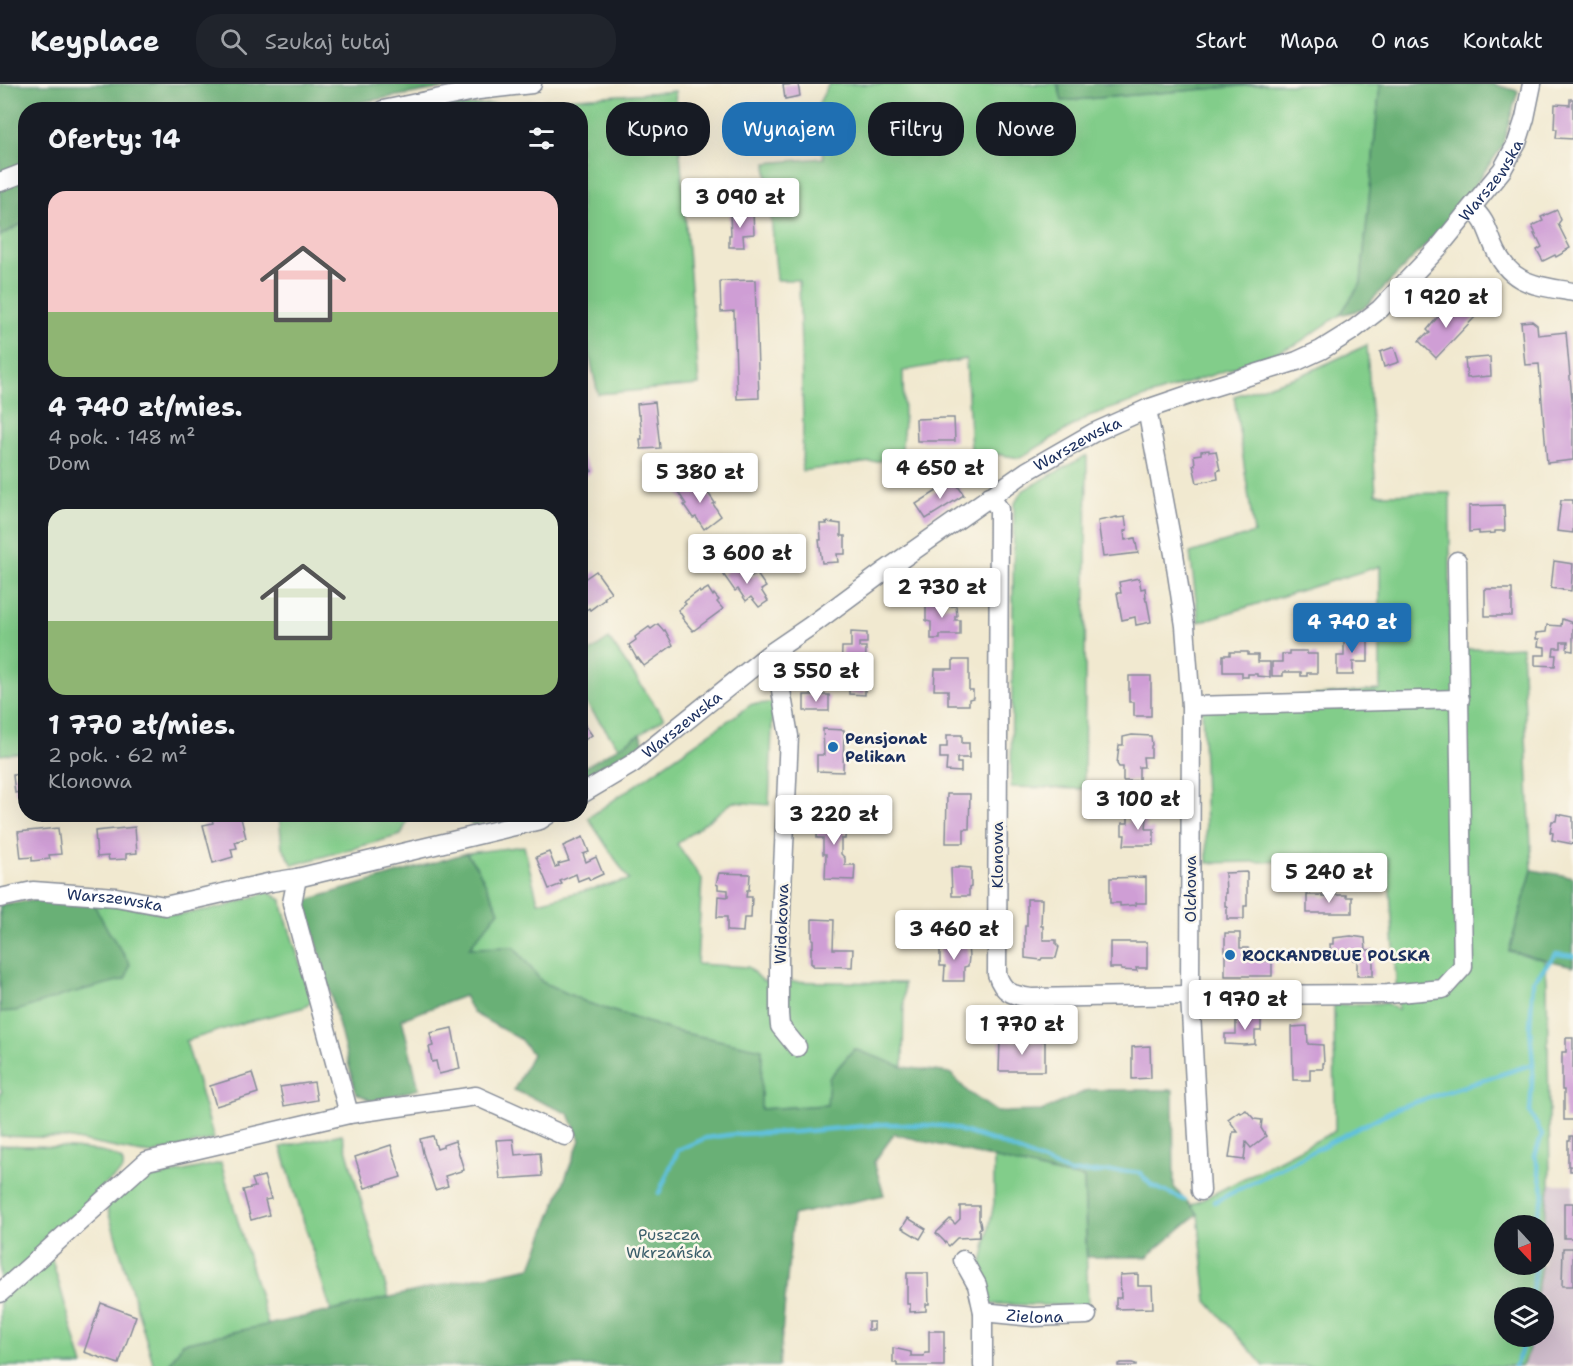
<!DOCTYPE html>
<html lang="pl">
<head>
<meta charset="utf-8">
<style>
  :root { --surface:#171b24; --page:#20242c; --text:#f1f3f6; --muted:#9ea1a6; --line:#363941; --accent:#1f6fb2 }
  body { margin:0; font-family:"Shantell Sans",sans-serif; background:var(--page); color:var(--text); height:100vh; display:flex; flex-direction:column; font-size:22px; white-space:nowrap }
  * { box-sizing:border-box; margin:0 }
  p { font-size:20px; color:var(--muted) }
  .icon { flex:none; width:33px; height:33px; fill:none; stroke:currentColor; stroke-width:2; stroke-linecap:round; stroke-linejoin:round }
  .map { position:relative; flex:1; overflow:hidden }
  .side { position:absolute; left:18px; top:18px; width:570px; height:720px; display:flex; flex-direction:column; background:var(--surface); border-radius:24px; box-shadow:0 6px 24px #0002 }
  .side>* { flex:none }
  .guide { position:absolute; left:606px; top:18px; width:570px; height:54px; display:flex; gap:12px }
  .needle { width:39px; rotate:158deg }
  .fabs { position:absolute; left:1494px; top:1131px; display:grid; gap:12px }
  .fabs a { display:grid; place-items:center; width:60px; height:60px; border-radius:50%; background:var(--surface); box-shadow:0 6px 24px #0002; font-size:30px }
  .price { position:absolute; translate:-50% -51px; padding:0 14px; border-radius:6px; background:#fff; color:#222; font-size:20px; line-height:39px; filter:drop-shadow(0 2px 3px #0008) }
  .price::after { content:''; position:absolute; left:50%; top:36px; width:18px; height:14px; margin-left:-9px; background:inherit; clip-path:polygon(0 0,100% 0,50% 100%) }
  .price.current { background:var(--accent); color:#fff }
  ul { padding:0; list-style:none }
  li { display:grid; align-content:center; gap:12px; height:318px; padding:0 30px }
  li span { display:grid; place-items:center; height:186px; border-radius:18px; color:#555 }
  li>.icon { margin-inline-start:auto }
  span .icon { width:108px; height:108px; fill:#fffc; stroke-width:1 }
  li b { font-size:26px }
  h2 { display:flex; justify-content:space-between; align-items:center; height:72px; padding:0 30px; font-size:26px }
  .chip { padding:0 21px; border-radius:24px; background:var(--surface); box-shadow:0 6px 24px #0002; font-size:21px; line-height:54px }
  .chip.current { background:var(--accent); color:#fff }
  header { display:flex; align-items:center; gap:36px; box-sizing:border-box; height:84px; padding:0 30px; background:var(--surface); border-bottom:2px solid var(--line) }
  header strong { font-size:28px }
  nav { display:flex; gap:33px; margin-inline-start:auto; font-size:21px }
  .search { width:420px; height:54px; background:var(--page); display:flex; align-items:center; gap:15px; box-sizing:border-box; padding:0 21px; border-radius:24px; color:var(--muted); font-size:22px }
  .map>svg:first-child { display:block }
  .industrial { fill:#d0bdcc }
  .green { fill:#82cd8a; stroke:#4e7e74; stroke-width:1.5 }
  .forest { fill:#69b076; stroke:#42706a; stroke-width:1.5 }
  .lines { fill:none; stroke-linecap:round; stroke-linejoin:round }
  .stream { stroke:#60c1de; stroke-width:4.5 }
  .building { fill:#cf9ed5 }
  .minor-casing { stroke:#868c97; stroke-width:21 }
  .minor { stroke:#fff; stroke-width:18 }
  .poi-dot { fill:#1f6fb2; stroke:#fbf7ec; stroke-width:2 }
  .labels { text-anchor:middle; stroke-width:5; stroke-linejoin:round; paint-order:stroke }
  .street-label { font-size:16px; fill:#1b2f5e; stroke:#fbf7ec }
  .poi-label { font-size:16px; font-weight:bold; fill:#1b2f5e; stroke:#fbf7ec; text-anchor:start }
  .park-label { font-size:16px; fill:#3a5e6b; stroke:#fbf7ec }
</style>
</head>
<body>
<header>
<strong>Keyplace</strong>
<div class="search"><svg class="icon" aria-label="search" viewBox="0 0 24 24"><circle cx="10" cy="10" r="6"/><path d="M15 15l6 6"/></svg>Szukaj tutaj</div>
<nav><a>Start</a><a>Mapa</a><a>O nas</a><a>Kontakt</a></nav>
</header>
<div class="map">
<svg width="1573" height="1282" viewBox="0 0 1573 1282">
  <rect width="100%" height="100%" fill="#fbf7ec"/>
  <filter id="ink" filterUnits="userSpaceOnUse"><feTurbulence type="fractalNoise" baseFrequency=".0167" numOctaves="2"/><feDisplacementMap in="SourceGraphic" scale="12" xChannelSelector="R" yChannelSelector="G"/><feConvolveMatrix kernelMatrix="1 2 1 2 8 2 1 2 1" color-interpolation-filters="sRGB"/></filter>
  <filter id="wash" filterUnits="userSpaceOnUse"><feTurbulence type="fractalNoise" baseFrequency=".008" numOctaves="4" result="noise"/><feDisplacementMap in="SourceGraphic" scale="24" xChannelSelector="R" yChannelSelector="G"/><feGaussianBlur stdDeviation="1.35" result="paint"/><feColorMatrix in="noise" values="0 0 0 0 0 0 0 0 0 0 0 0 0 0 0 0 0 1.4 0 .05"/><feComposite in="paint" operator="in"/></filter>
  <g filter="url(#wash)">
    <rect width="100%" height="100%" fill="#f1e9d0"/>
    <!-- industrial -->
    <path class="industrial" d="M1550 1100H1573V1282H1522L1528 1269 1530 1253 1544 1252V1214L1536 1213 1541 1181 1544 1180 1543 1134Z"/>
    <!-- green -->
    <g class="green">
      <path d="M829 0H1057L1063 17 1266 0H1380L1361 199 1340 231 1295 261 1242 281 1089 332 1020 374 971 366 966 275 903 287 904 338 901 374 802 387 803 336 799 196H777L766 79 824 74 813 30Z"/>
      <path d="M675 7 699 301 598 310 584 247 581 248 580 26H442L441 24Z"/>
      <path d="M25 138 26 668 0 671V152Z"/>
      <path d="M1367 261 1376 410 1450 409V566L1522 563 1532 786 1509 867 1545 876 1547 897 1550 1100 1543 1141 1504 1142V1180L1541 1181 1536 1213 1504 1214V1252L1530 1253 1528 1269 1522 1282H1264L1207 1217 1198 1130 1190 1122 1335 1047 1334 921 1386 919 1398 926 1388 775 1207 779 1202 620 1380 606V482L1199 538 1190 469 1254 449 1234 312 1302 291Z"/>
      <path d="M1087 371 1084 705 1011 703 1014 421 1022 407Z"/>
      <path d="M609 555 664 634 619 664 581 612 580 575Z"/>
      <path d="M773 619 769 721 733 718 677 760 702 795 697 880 748 883 763 897 904 899 903 984 854 965 829 994 828 1021 760 1025 762 965 674 947 588 919 542 898 514 863 469 864 478 785 466 769 524 762 538 818 629 796 588 734 752 620Z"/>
      <path d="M279 731V730L410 731 401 751 293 781 282 763Z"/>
      <path d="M268 808 282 816 283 825 312 917 305 923 246 938 186 957 214 1055 152 1070 136 1068 66 1054 0 1052V1009L2 1008 0 1003V821L37 815 132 823 177 831 224 823Z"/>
      <path d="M342 1050 389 1214 331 1227 281 1063Z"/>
      <path d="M0 1061C21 1062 111 1061 122 1077 124 1080 123 1082 123 1086L100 1105 0 1205Z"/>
      <path d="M994 1074 1059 1090 1084 1094 1088 1222 991 1220 979 1194 994 1119Z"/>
      <path d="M221 1079 268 1241 183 1259 168 1282H154L105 1117 129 1099Z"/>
      <path d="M51 1172 83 1282H0V1215Z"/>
    </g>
    <!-- forest -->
    <g class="forest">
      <path d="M0 0H477L439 5 322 25 26 26 25 138 0 152Z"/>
      <path d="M1058 0H1266L1062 17Z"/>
      <path d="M1380 0H1492L1518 7 1502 63 1450 136 1363 225 1340 231 1361 199Z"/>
      <path d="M640 650 645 661 581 703 580 686Z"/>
      <path d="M458 731H524L473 741Z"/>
      <path d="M466 769 478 785 499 827 469 864 514 863 542 898 588 919 674 947 762 965 761 1025 827 1021 829 994 854 965 903 983 950 989 968 1008 997 1028 1042 1027 1088 1006H1173L1174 1103 1198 1130 1147 1173H1087L1084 1094 1059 1090 894 1050 874 1078 884 1111 793 1131 779 1282H168L183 1259 331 1227 451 1199 531 1183 580 1056 569 1030 514 1006 532 970 520 955 473 929 464 912 402 935 419 1005 372 1017 356 1009 322 876 304 817Z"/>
      <path d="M1532 786 1573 793V882L1509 867Z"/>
      <path d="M37 815 93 819 109 848 130 880 126 895 68 910 16 927 0 928V821Z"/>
    </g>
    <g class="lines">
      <!-- stream -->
      <g class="stream">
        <path d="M659 1109 678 1066 706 1054 736 1050 796 1048 887 1040 946 1042 997 1058 1070 1089 1125 1087 1140 1089 1152 1102 1185 1116"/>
        <path d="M1214 1118 1397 1024 1533 980"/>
        <path d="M1535 1142V1137L1544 1110 1535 1072 1542 1050 1530 1029 1533 980 1530 944 1533 897 1556 870 1573 872"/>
        <path d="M1531 1214 1536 1180"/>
        <path d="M1515 1282 1521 1268 1524 1252"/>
      </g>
    </g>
    <g id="blocks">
      <!-- building -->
      <g class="building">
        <path d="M798 0 800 12 785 15 783 1Z"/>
        <path d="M1570 15H1573V55L1556 54 1557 45H1554L1555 20 1570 21Z"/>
        <path d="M1557 126 1561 136 1558 140 1570 164 1563 168V169L1556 173 1555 171 1543 177 1537 166 1542 163 1538 155 1537 156 1534 150H1536L1532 142 1543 137 1541 133Z"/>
        <path d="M753 129 754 150 743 151 744 163H729V151H731L730 130Z"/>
        <path d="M755 196 759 314 737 315 734 227 721 228 720 197Z"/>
        <path d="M1458 217 1475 233 1436 274 1419 257 1426 250 1427 251 1430 249 1427 246 1436 235 1446 225 1450 228 1452 225 1451 224Z"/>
        <path d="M1532 237 1537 241 1538 251 1566 248 1573 327V376L1547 379 1539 280 1525 281 1521 238Z"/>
        <path d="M1394 263 1399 278 1384 283 1380 268Z"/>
        <path d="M1490 273 1491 292 1467 294 1465 275Z"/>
        <path d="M655 318 660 364 641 365 640 355H642L640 331H638L637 320Z"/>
        <path d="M945 334H954L955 357H917L916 335Z"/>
        <path d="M1209 366V368L1216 367 1220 386 1217 387 1218 395 1197 399 1193 381H1195L1194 371 1201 370V367Z"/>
        <path d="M580 370 592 387 580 396Z"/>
        <path d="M696 396 704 408 706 406 715 419 713 420 721 432 704 445 696 433 693 434 684 421 686 420 678 408Z"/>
        <path d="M954 396 964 411 926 435 916 420Z"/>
        <path d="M1561 416H1573V449L1557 447Z"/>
        <path d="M1504 421 1505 447H1495V449L1479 450V447L1469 448V422Z"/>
        <path d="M1117 433V434L1125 433 1127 446 1124 447 1125 456 1135 454 1138 469 1103 473 1098 437Z"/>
        <path d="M826 438 841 440V452H845V470H837L838 478 822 479 819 456H821L820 440H827Z"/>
        <path d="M1554 477 1573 480 1571 507 1551 504Z"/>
        <path d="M736 481 744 493 749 489 752 493 757 490 766 503 761 506 768 517 759 523 751 513 746 517 738 505 735 507 723 490Z"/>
        <path d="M596 487 611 508 604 514 605 515 590 526 589 524 580 530V498Z"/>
        <path d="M1139 494 1141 505 1145 504 1146 513H1145L1146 517H1147L1151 538 1136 541 1135 533 1122 536 1117 509H1121L1119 498Z"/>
        <path d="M708 504 713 512 714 510 719 516 717 518 723 525 693 547 682 534 683 533 678 526 686 520 684 518 699 507 700 509Z"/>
        <rect x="1485" y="505" width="27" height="27"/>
        <path d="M926 513H941V524H945L944 522H956L957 532H955V536H960V551H940V555H931V538L926 537Z"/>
        <path d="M1562 535 1573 539V567L1567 566 1568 558H1561V564H1554L1553 571H1556L1555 582 1535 581V571H1545V563L1538 562 1539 555H1536V549L1546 548 1547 541 1561 542Z"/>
        <path d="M658 540 664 547 665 546 673 561 644 582 638 574 637 575 629 561 636 556 635 553 649 543 651 545Z"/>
        <path d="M851 548 867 549V559H859V563H866L865 599H857L856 601H865V611L849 610V598H841L842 563H851Z"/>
        <path d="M1344 550H1353V553H1368V578H1353V591H1337V572H1344Z"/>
        <path d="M1289 567H1307V570H1317V589H1307V592H1301V588H1283V592H1272V578H1282V570H1289Z"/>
        <path d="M1230 568H1248V571H1258V578H1270V593L1257 592V590H1248V593H1242V588H1223V571H1230Z"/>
        <path d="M953 576H969V606H973V614L969 615V621H948V606H934L935 585H953Z"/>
        <path d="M1129 592H1151V632H1134V618H1129Z"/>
        <rect x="804" y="611" width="25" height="16"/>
        <path d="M584 640 592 651 580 659V642Z"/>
        <path d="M823 645 844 646 843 688 817 687V671H824Z"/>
        <path d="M947 651H962V659H969V674H957V679H961V688L946 687 947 674H940V663H947Z"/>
        <path d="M1132 651 1151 652 1152 661 1151 662V673H1143L1144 683H1139V697H1123V683H1119L1117 680 1119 661H1123V653Z"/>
        <path d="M17 680H26V718H21L19 708 15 709 13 691 18 690Z"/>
        <path d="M947 710H970L969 745H964V759H946Z"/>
        <path d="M818 726 837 727V736H846L845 755H841V770L845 774V781H855L854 796 825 795 826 770H823V754H817Z"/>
        <path d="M1128 729H1145L1147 733 1146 745H1154V761H1124L1125 751H1122V739H1128Z"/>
        <path d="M211 730H240L246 754 235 758 237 764 231 765 233 773 213 779 203 741 213 739Z"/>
        <path d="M1557 730 1573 733V760L1552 756 1553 749 1550 748 1552 737H1556Z"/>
        <path d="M135 743 137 769 126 770V775L109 776 108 772 97 773 95 747Z"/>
        <path d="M58 744 61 770 49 771 50 775 32 777V773L21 774 18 748Z"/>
        <path d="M583 753 589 768 583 770 586 778 596 773 603 790 590 796 588 793 578 797 576 790 560 797 562 800 549 805 536 773 549 768 555 783 559 782 558 780 569 777 563 762Z"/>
        <path d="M959 783 971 784V803L969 804V812H952L951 784H958Z"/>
        <path d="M1247 788V822H1244V835H1227V822H1225V809H1226L1225 789Z"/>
        <path d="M719 789 750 790 749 806H747L746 813H752L751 834H744L743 848 727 847V833H717L718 812 728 813V806L718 805V801L716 800Z"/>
        <path d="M1146 793V819H1136V821L1120 822V819H1110V794Z"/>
        <path d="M1307 811H1322V813H1328V811H1346V813H1352V829H1307Z"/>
        <path d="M1027 815H1042L1041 842H1043V856H1056V860L1059 863 1056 874H1042L1041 876 1025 874V842H1027Z"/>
        <path d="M812 835 834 836 833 865H853L852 883 813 882V880H811V863H813V855H812Z"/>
        <path d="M1225 849H1240V864H1248L1253 870V877H1272V892H1225V871H1228L1227 867H1225Z"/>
        <path d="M1351 852 1365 854 1366 866H1373V892H1357V876H1353V874H1346V876H1344L1333 872V870H1331L1330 860H1333V854Z"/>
        <path d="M952 857 956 858 958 862H968L969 873 968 882 964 883V897H944L945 882H940V862H947L948 858Z"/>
        <path d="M1110 858H1147V884H1136L1137 887 1121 886V884H1110Z"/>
        <path d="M1236 933H1261V947H1255V960L1244 961 1225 960V950H1236Z"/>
        <path d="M1307 942 1308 960 1323 961 1324 979H1323V985H1310V996H1293L1292 943Z"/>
        <path d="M452 944 460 985 439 990 436 977 432 978 429 963 433 962 430 949Z"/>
        <path d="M1566 954H1573V1036H1564V1006H1562V968H1566Z"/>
        <path d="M1000 957H1045V987H999Z"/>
        <path d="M1150 962 1151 994 1132 995V963Z"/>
        <path d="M252 989 258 1009 216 1022 210 1002Z"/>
        <path d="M314 998 317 1016 284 1022 280 1003Z"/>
        <path d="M1246 1026 1254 1035 1262 1036 1261 1044 1266 1052 1251 1064 1246 1058 1244 1076 1229 1074 1233 1048H1238L1228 1035 1239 1027 1241 1029Z"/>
        <path d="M433 1052 437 1065 443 1063V1061L455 1057 464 1086 445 1092 448 1102 435 1106 423 1069 420 1055Z"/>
        <path d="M1570 1052H1573V1087H1570V1082H1568V1057H1570Z"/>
        <path d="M513 1055 515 1071 540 1069 542 1092 500 1095 496 1056Z"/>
        <path d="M391 1061 401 1093 365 1104 355 1073Z"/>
        <path d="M264 1092 271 1115 265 1116 269 1131 251 1136 243 1106 255 1103 252 1095Z"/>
        <rect x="1564" y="1119" width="9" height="35"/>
        <path d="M960 1122H979V1136L980 1138 981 1143 979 1145V1153L957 1154 949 1162 936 1149 950 1135 955 1140 960 1135Z"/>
        <path d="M908 1134 926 1145 920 1155 902 1144Z"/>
        <path d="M1563 1164H1573V1202H1562Z"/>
        <path d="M907 1189H928L929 1220H926V1227L910 1228V1220H907Z"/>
        <path d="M1138 1190V1202H1152L1153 1224 1116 1225V1214H1121L1120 1191Z"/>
        <path d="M101 1219 136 1232 119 1280 84 1268Z"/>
        <rect x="868" y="1238" width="6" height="8"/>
        <path d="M929 1247H944V1282H897V1279H893V1264L911 1268V1272H924L925 1269H929Z"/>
        <path d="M1121 1279H1132L1136 1280V1282H1118V1280Z"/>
      </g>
    </g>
  </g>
  <g filter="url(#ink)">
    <use href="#blocks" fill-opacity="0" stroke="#868c97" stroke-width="1.5"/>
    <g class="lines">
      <!-- minor casing -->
      <g class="minor-casing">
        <g id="minor">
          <path d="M383 26 479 6 532 0"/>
          <path d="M0 98 26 88"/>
          <path d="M1472 124C1485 135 1487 145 1493 160 1509 201 1535 201 1573 208"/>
          <path d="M1147 325 1174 470 1185 542 1191 622 1190 911 1201 1107"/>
          <path d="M990 412 999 425 997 890C1003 909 1012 911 1031 914L1190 911 1388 910 1443 905 1463 883 1457 477"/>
          <path d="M768 571 779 595 789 652 779 873V930L780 942 797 963"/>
          <path d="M1191 622 1460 615"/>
          <path id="s1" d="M580 711 632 680 768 571 809 543 886 486 1027 387 1093 349 1147 325 1197 308 1297 277 1321 266 1353 246 1380 225 1439 163 1502 86 1517 59 1525 34 1532 0"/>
          <path d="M297 794 292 819 349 1030"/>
          <path id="s2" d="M0 814 33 807 116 813 165 822 272 798 297 794 540 736 549 730"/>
          <path d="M963 1176 977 1201 983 1228V1282"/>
          <path d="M0 1209 147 1077 349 1030 476 1012 565 1052"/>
          <path id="s3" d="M983 1228 1033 1233 1087 1231"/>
        </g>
      </g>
      <!-- minor -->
      <use href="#minor" class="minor"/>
    </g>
  </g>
  <!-- markers -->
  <g class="poi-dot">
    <circle cx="833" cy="663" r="6"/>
    <circle cx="1230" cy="871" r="6"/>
  </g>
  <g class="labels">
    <!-- street labels -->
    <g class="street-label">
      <text dy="6" stroke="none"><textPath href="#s1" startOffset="1114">Warszewska</textPath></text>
      <text dy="6" stroke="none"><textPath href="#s1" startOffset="610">Warszewska</textPath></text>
      <text dy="6" stroke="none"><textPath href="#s1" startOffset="124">Warszewska</textPath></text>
      <text transform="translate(997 771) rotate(-90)" y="6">Klonowa</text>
      <text transform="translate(1190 805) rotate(-90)" y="6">Olchowa</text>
      <text dy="6" stroke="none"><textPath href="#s2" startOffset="116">Warszewska</textPath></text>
      <text transform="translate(781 840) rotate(-88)" y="6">Widokowa</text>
      <text dy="6" stroke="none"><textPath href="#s3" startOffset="52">Zielona</textPath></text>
    </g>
    <!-- poi labels -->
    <g class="poi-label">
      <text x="845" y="660">Pensjonat<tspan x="845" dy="18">Pelikan</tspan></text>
      <text x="1242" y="877">ROCKANDBLUE POLSKA</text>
    </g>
    <!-- park labels -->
    <g class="park-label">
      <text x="669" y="1156">Puszcza<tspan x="669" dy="18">Wkrzańska</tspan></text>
    </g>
  </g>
</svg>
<div class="fabs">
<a><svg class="needle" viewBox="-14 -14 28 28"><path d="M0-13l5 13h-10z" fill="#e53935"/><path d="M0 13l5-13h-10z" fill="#9ea1a6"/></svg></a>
<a><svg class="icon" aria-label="layers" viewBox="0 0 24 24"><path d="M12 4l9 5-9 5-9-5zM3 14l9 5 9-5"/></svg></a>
</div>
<b class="price" style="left:740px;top:145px">3 090 zł</b>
<b class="price" style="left:1446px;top:245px">1 920 zł</b>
<b class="price" style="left:940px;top:416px">4 650 zł</b>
<b class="price" style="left:700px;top:420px">5 380 zł</b>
<b class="price" style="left:747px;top:501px">3 600 zł</b>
<b class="price" style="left:942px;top:535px">2 730 zł</b>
<b class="price current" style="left:1352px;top:570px">4 740 zł</b>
<b class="price" style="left:816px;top:619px">3 550 zł</b>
<b class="price" style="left:1138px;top:747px">3 100 zł</b>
<b class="price" style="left:834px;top:762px">3 220 zł</b>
<b class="price" style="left:1329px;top:820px">5 240 zł</b>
<b class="price" style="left:954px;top:877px">3 460 zł</b>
<b class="price" style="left:1245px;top:947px">1 970 zł</b>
<b class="price" style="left:1022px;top:972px">1 770 zł</b>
<div class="guide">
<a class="chip">Kupno</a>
<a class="chip current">Wynajem</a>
<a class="chip">Filtry</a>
<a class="chip">Nowe</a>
</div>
<section class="side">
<h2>Oferty: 14<svg class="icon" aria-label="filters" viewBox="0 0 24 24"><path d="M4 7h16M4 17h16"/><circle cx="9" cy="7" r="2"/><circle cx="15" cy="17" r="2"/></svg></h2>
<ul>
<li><span style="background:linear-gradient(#f6c9c9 65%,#8fb573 0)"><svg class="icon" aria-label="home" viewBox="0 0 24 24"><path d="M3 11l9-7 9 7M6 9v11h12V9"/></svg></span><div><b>4 740 zł/mies.</b><p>4 pok. · 148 m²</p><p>Dom</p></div></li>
<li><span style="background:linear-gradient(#dfe7d0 60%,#8fb573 0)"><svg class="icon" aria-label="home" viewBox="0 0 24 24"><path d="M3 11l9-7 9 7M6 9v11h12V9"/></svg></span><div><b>1 770 zł/mies.</b><p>2 pok. · 62 m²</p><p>Klonowa</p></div></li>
</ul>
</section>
</div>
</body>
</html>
